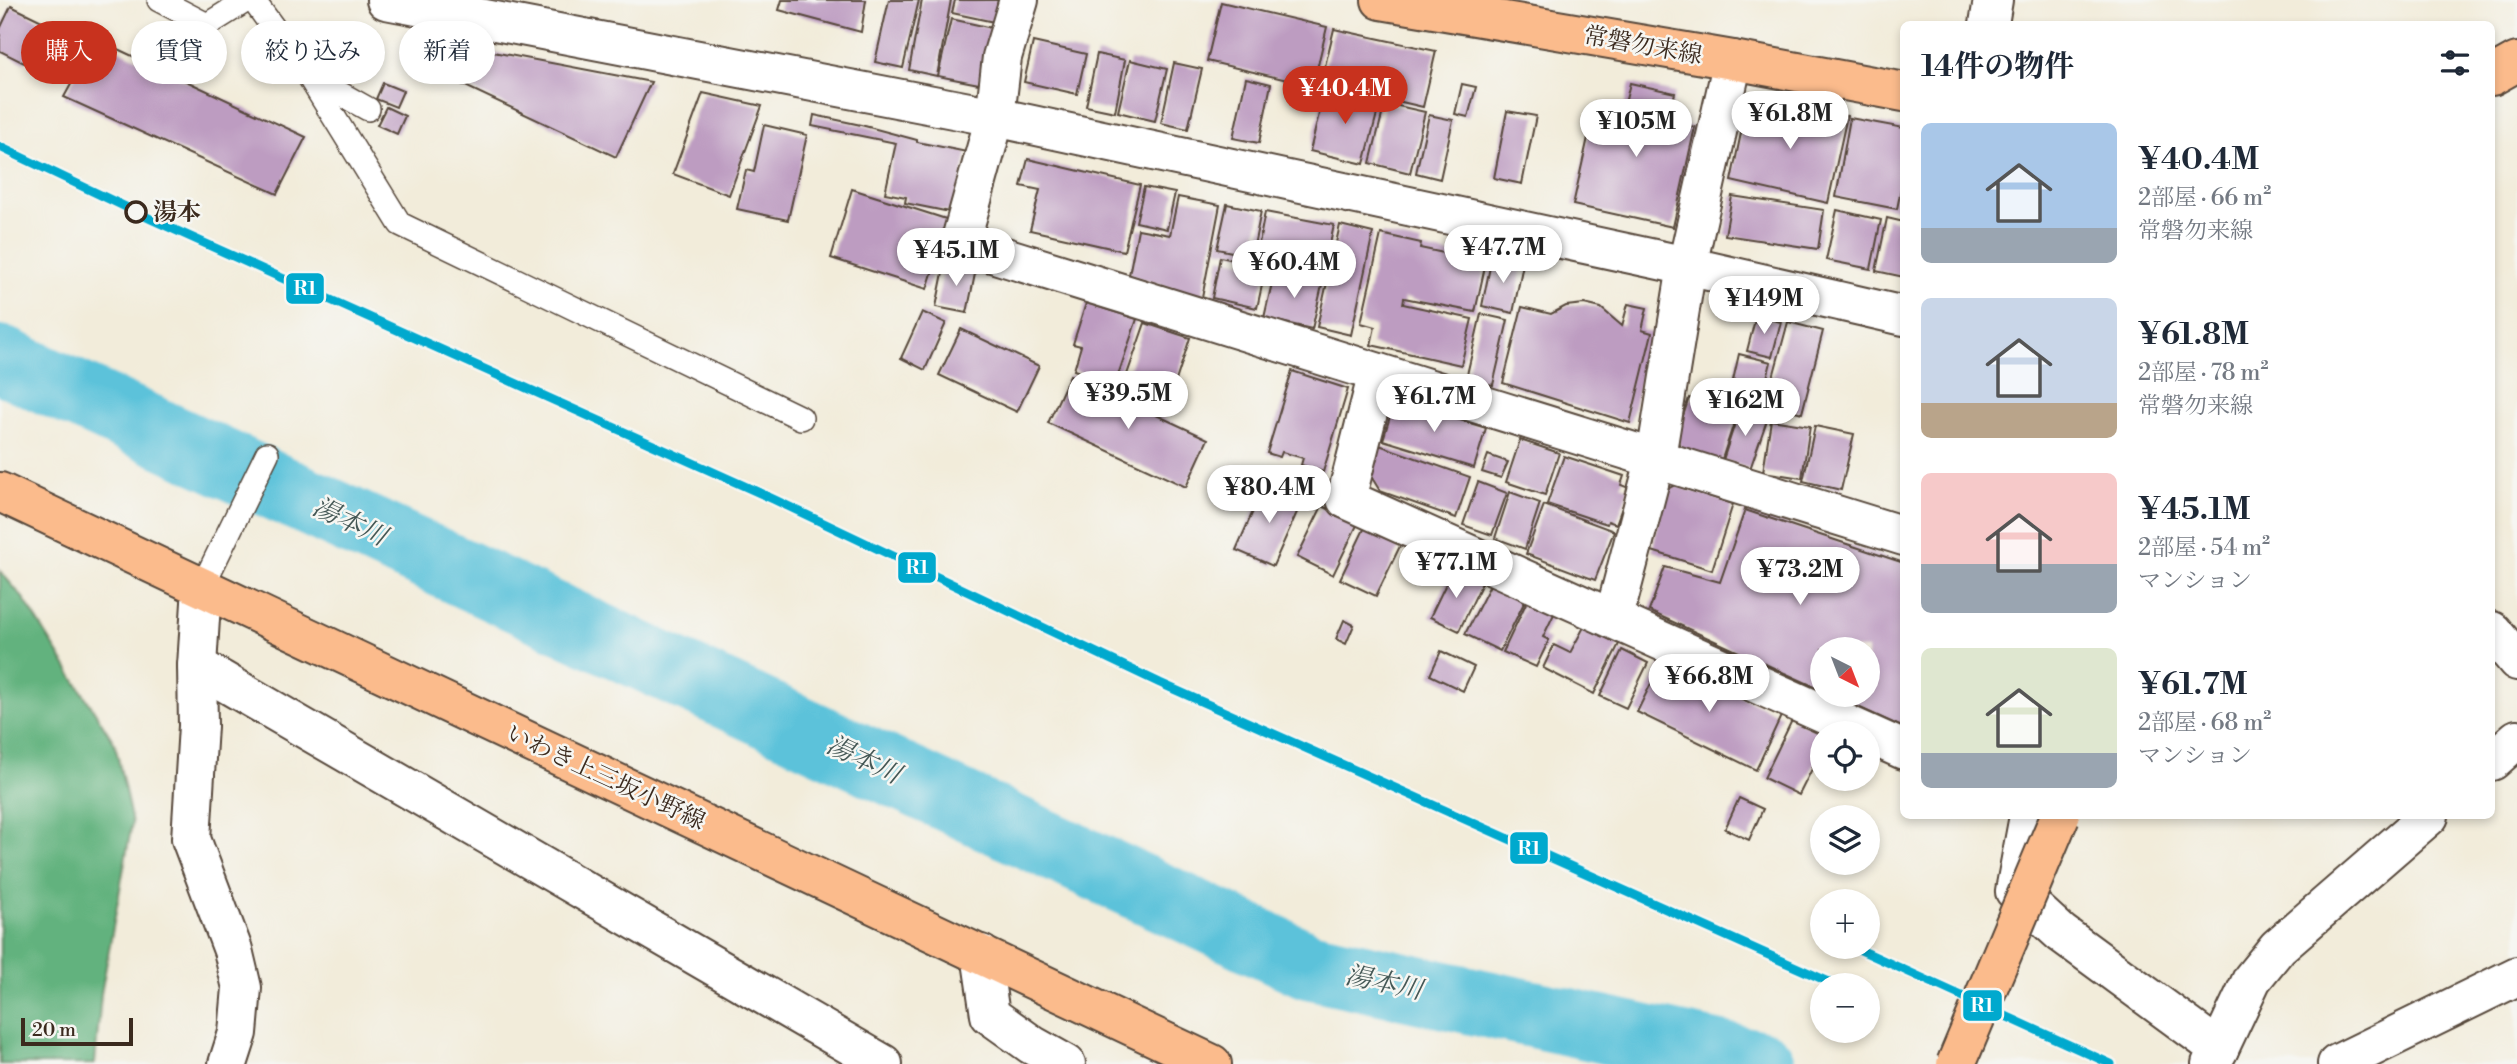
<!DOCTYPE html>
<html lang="ja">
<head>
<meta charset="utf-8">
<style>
  :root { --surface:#fff; --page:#f2f2f3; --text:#1f2937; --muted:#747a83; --accent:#c8321e }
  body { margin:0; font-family:"Libre Bodoni","Noto Serif JP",serif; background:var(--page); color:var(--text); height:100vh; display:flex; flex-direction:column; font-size:26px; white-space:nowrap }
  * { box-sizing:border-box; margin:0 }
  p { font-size:23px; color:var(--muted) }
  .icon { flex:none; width:38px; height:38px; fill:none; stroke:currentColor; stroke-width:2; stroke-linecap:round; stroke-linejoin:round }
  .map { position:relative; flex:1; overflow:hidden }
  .sheet { position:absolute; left:1900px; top:21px; width:595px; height:798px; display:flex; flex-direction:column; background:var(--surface); border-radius:10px; box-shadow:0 4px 10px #0003 }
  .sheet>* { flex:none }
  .guide { position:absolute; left:21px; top:21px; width:665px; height:63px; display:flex; gap:14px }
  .needle { width:46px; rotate:138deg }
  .tools { position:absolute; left:1810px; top:637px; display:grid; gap:14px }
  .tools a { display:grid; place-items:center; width:70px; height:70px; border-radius:50%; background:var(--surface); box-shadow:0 4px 10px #0003; font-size:35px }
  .scale { position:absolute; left:21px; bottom:18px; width:112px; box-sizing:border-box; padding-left:7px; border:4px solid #3b2a1e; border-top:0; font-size:19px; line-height:24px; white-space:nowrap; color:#3b2a1e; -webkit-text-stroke:5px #f6f6f2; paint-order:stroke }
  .price { position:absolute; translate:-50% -60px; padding:0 16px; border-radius:24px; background:#fff; color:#222; font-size:23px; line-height:46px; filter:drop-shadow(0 2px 4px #0008) }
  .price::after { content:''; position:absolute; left:50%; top:42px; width:21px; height:16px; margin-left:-10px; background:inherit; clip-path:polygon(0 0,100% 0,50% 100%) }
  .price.current { background:var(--accent); color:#fff }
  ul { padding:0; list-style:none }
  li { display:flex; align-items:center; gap:21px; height:175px; padding:0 21px }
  li span { display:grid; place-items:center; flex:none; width:196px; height:140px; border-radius:10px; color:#555 }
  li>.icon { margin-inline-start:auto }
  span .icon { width:84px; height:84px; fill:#fffc; stroke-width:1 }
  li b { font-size:30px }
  h2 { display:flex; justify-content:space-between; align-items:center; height:84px; padding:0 21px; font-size:30px }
  .chip { padding:0 24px; border-radius:32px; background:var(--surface); box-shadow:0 4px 10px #0003; font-size:24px; line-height:63px }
  .chip.current { background:var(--accent); color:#fff }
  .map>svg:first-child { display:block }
  .forest { fill:#62b27e; stroke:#4e6e4e; stroke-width:2 }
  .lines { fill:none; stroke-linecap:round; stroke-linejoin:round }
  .river { stroke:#5cc2da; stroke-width:68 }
  .building { fill:#bd9cc1 }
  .lane-casing { stroke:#56473a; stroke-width:26 }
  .street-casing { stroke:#56473a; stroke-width:42 }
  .primary-casing { stroke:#56473a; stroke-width:42 }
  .lane { stroke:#fff; stroke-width:23 }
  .street { stroke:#fff; stroke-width:38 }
  .primary { stroke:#fbbb8c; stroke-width:38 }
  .primary-bridge-casing { stroke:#56473a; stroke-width:42; stroke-linecap:butt }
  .primary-bridge { stroke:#fbbb8c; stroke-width:38 }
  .rail-1-casing { stroke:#f6f6f2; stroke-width:14 }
  .rail-1 { stroke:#00a9ce; stroke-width:9 }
  .stop-dot { fill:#f6f6f2; stroke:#3b2a1e; stroke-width:3.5 }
  .labels { text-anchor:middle; stroke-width:5; stroke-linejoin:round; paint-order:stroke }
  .street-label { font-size:24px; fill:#3b2a1e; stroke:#f6f6f2 }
  .stop-label { font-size:24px; font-weight:bold; fill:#3b2a1e; stroke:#f6f6f2; text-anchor:start }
  .water-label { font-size:26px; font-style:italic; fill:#455856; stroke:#f6f6f2 }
  .line-badge { stroke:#f6f6f2; stroke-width:2.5 }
  .badge-label { font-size:19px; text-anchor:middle; font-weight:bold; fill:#fff }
</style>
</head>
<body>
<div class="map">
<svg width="2517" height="1064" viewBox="0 0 2517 1064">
  <rect width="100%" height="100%" fill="#f6f6f2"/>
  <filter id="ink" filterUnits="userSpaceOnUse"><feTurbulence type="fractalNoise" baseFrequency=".0143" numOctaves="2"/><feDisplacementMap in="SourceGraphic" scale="14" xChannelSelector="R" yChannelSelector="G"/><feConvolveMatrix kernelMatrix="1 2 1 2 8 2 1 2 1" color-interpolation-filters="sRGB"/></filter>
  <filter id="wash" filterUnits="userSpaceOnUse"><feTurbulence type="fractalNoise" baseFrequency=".00686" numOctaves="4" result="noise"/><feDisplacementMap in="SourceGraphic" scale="28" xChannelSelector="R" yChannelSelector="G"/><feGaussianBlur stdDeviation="1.57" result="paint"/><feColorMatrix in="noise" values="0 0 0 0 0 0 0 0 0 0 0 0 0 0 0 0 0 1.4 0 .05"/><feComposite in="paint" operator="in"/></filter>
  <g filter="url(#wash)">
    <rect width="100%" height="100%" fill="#f2ecda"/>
    <!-- forest -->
    <path class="forest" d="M0 571 24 599 115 744 132 823 101 994 95 1064H0Z"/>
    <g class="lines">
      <!-- river -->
      <path class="river" d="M0 359 1308 965 1761 1064"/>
    </g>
    <g id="blocks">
      <!-- building -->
      <g class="building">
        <path d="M782 0H866L861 32 779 10Z"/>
        <path d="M889 0H919L903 68 875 62Z"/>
        <path d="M922 0H951L937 76 909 70Z"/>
        <path d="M955 0H998L994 22 952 13Z"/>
        <path d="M1221 2 1327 27 1313 86 1207 61Z"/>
        <path d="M11 6 44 22 24 63 0 51V29Z"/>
        <path d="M951 19 992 28 979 84 938 76Z"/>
        <path d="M1334 29 1436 51 1423 107 1321 83Z"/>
        <path d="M414 37 651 82 616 157 404 57Z"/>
        <path d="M96 39 306 137 277 194 64 97Z"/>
        <path d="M1033 42 1086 54 1077 94 1024 82Z"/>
        <path d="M40 43 54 49 44 73 29 67Z"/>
        <path d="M1097 54 1125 60 1115 112 1086 106Z"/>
        <path d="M1130 60 1167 69 1155 121 1118 112Z"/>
        <path d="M1174 63 1202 69 1188 129 1161 123Z"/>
        <path d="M1246 78 1271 84 1259 143 1233 138Z"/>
        <path d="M383 83 403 91 396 107 376 99Z"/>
        <path d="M1630 83 1675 93 1668 121 1695 127 1673 227 1573 205 1595 106 1623 112Z"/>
        <path d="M1462 84 1476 87 1468 117 1455 114Z"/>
        <path d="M1325 89 1380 102 1364 164 1310 151Z"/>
        <path d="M703 93 762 106 729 195 673 174Z"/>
        <path d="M1783 102 1847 116 1828 203 1731 181 1746 109 1780 116Z"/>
        <path d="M1385 103 1425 112 1410 173 1370 163Z"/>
        <path d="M386 107 405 116 397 134 377 125Z"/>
        <path d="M1507 111 1536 116 1522 184 1494 178Z"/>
        <path d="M814 115 861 125 917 140V142L967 152 955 213 905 203 906 197 885 193 896 143 812 126Z"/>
        <path d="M1429 115 1453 120 1440 179 1416 173Z"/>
        <path d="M1850 118 1904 128V174L1897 209 1836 197Z"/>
        <path d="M764 125 807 135 788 220 737 209 746 170 754 172Z"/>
        <path d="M1028 159 1140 185 1124 251 1030 230 1040 190 1021 186Z"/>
        <path d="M1144 187 1175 193 1167 229 1136 222Z"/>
        <path d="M852 189 949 220 927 289 831 258Z"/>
        <path d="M1732 196 1824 210 1818 249 1725 235Z"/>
        <path d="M1178 197 1220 205 1202 298 1129 275 1138 229 1170 235Z"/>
        <path d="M1227 204 1261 211 1252 256 1217 249Z"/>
        <path d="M1837 210 1881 220 1871 269 1826 260Z"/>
        <path d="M1265 212 1334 225 1324 272 1256 259Z"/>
        <path d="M1887 218 1904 222V277L1876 271Z"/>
        <path d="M1340 225 1373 233 1351 335 1317 327Z"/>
        <path d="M1381 234 1421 243 1420 248 1486 262 1475 312 1404 298 1403 304 1472 319 1461 365 1371 345 1375 327 1361 323Z"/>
        <path d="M1220 257 1266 267 1257 308 1212 298Z"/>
        <path d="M1492 257 1523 264 1513 313 1482 306Z"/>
        <path d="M945 263 976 269 967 313 936 307Z"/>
        <path d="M1275 270 1323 281 1312 329 1264 318Z"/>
        <path d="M1086 303 1137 319 1115 384 1074 370 1081 346 1073 344Z"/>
        <path d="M1584 304 1601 308 1622 326 1628 304 1647 308 1642 330 1652 333 1630 423 1503 383 1522 307 1551 314 1566 306Z"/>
        <path d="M922 312 946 323 925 370 901 358Z"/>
        <path d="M1481 314 1508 320 1493 385 1466 379Z"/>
        <path d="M1756 316 1781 322 1772 357 1747 351Z"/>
        <path d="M1788 322 1823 331 1802 413 1766 403Z"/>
        <path d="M1145 323 1190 338 1167 408 1148 402 1149 399 1122 389Z"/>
        <path d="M961 329 1039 366 1017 412 939 375Z"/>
        <path d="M1739 354 1771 362 1760 406 1729 398Z"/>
        <path d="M1292 371 1348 389 1323 472 1301 465 1303 458 1282 452 1280 457 1267 453Z"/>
        <path d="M1070 375 1208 439 1186 487 1048 423Z"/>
        <path d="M1689 398 1737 414 1721 462 1681 449 1676 437Z"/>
        <path d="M1395 400 1486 428 1474 468 1383 440Z"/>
        <path d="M1740 408 1768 417 1750 469 1723 460Z"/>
        <path d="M1771 420 1810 426 1802 478 1763 472Z"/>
        <path d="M1815 426 1854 434 1841 490 1803 481Z"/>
        <path d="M1520 440 1559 453 1545 495 1506 482Z"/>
        <path d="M1379 445 1470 477 1456 518 1380 491 1369 473Z"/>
        <path d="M1488 455 1508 462 1501 478 1482 472Z"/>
        <path d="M1564 456 1624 476 1621 485 1629 488 1616 524 1608 521 1607 524 1547 504Z"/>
        <path d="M1478 482 1507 493 1492 535 1463 525Z"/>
        <path d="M1265 484 1302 501 1273 566 1236 550Z"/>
        <path d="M1675 485 1733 504 1712 570 1652 551 1666 490Z"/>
        <path d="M1510 492 1540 503 1525 549 1495 538Z"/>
        <path d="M1544 505 1614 531 1595 580 1526 554Z"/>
        <path d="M1322 506 1358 523 1333 575 1297 557Z"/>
        <path d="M1745 510 1904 563V728L1832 695H1867V649H1822V690L1649 611 1665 567 1720 582Z"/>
        <path d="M1366 525 1402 542 1376 596 1340 579Z"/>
        <path d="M1453 569 1482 583 1459 631 1430 617Z"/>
        <path d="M1491 583 1525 601 1500 651 1465 634Z"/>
        <path d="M1528 599 1554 614 1543 637 1549 640 1536 667 1503 652Z"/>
        <path d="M1344 620 1354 625 1346 644 1336 639Z"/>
        <path d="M1584 627 1619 644 1594 694 1543 668 1554 645 1570 653Z"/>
        <path d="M1622 650 1648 663 1626 708 1600 696Z"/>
        <path d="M1441 651 1474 667 1463 691 1430 675Z"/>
        <path d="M1663 659 1781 716 1756 770 1637 712Z"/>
        <path d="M1793 718 1822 732V749L1799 795 1764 778Z"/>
        <path d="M1739 798 1763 809 1749 840 1725 829Z"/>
      </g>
    </g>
  </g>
  <g filter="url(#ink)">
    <use href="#blocks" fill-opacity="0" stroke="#56473a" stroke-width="2"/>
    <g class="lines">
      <!-- lane casing -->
      <g class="lane-casing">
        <g id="lane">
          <path d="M159 0 207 25 247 0"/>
          <path d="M253 0 308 75 400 224 801 418"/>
          <path d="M309 76 368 109"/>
          <path d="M202 587 267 454"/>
        </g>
      </g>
      <!-- street casing -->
      <g class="street-casing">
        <g id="street">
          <path d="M386 0 995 117 1687 266 1904 316"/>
          <path d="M1019 0 1002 57 995 117 960 243 1904 536"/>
          <path d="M1989 24 1993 0"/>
          <path d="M1378 373 1346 499 1904 750"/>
          <path d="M202 587 197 666 198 726 191 839 233 950 242 988 238 1033 228 1064"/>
          <path d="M1614 617 1656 457 1687 266 1733 60"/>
          <path d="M2492 631 2517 661"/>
          <path d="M197 666 883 1064"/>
          <path d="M2492 761 2517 739"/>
          <path d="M2029 816 2015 891 2061 933 2219 1049 2211 1064"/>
          <path d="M981 954 990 1015 1032 1045 1066 1064"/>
          <path d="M2219 1049 2252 979 2278 947 2429 816"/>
          <path d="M2337 1064 2517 976"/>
        </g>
      </g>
      <!-- primary casing -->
      <g class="primary-casing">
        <g id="primary">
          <path d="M1381 0 1733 60 1904 92"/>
          <path d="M2492 76 2517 62"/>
          <path d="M0 492 1212 1064"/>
        </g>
      </g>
      <!-- lane -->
      <use href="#lane" class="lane"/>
      <!-- street -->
      <use href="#street" class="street"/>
      <!-- primary -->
      <use href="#primary" class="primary"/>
      <!-- primary-bridge casing -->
      <g class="primary-bridge-casing">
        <path id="primary-bridge" d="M1956 1064 2060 816"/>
      </g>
      <!-- primary-bridge -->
      <use href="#primary-bridge" class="primary-bridge"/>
      <!-- rail-1 casing -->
      <g class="rail-1-casing">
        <g id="rail-1">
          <path d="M0 147 153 220 773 499 1160 683 1836 985"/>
          <path d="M1854 947 2111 1064"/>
        </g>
      </g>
      <!-- rail-1 -->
      <use href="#rail-1" class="rail-1"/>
    </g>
  </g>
  <!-- markers -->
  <circle class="stop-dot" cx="136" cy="212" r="10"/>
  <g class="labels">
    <!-- street labels -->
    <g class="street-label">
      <text transform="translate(1643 45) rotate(10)" y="8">常磐勿来線</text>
      <text transform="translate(606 777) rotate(25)" y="8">いわき上三坂小野線</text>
    </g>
    <!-- stop labels -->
    <g class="stop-label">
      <text x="153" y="220">湯本</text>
    </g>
    <!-- water labels -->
    <g class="water-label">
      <text transform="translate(350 521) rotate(25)" y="9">湯本川</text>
      <text transform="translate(864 759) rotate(25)" y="9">湯本川</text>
      <text transform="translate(1384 982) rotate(12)" y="9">湯本川</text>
    </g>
  </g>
  <g class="line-badge">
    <rect x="285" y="272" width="40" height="33" rx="7" fill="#00a9ce"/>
    <rect x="897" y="551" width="40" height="33" rx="7" fill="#00a9ce"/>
    <rect x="1509" y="831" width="40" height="34" rx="7" fill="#00a9ce"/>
    <rect x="1962" y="989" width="41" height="33" rx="7" fill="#00a9ce"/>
  </g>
  <g class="badge-label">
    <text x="305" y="295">R1</text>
    <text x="917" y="574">R1</text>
    <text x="1529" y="855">R1</text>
    <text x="1982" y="1012">R1</text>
  </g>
</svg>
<div class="tools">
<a><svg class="needle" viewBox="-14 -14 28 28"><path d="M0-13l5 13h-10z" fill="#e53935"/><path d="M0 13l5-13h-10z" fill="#747a83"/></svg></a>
<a><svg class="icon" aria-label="locate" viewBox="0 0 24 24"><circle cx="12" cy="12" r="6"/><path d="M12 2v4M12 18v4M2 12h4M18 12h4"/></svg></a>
<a><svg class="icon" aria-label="layers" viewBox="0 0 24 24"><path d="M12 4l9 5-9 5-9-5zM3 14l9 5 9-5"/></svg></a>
<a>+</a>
<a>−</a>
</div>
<div class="scale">20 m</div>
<b class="price current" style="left:1345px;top:126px">¥40.4M</b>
<b class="price" style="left:1790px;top:151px">¥61.8M</b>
<b class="price" style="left:1636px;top:159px">¥105M</b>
<b class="price" style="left:1503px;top:285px">¥47.7M</b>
<b class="price" style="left:956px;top:288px">¥45.1M</b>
<b class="price" style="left:1294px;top:300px">¥60.4M</b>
<b class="price" style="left:1764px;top:336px">¥149M</b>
<b class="price" style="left:1128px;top:431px">¥39.5M</b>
<b class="price" style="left:1434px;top:434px">¥61.7M</b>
<b class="price" style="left:1745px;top:438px">¥162M</b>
<b class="price" style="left:1269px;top:525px">¥80.4M</b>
<b class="price" style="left:1456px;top:600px">¥77.1M</b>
<b class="price" style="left:1800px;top:607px">¥73.2M</b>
<b class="price" style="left:1709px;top:714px">¥66.8M</b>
<div class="guide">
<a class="chip current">購入</a>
<a class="chip">賃貸</a>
<a class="chip">絞り込み</a>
<a class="chip">新着</a>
</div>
<section class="sheet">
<h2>14件の物件<svg class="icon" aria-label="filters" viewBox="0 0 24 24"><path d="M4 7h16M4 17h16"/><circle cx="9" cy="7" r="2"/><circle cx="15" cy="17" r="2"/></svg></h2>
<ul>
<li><span style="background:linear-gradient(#a9c7e8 75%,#9aa5b1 0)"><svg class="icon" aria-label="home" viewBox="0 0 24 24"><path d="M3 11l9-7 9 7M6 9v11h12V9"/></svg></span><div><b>¥40.4M</b><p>2部屋 · 66 m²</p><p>常磐勿来線</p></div></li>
<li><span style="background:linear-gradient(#c9d6e8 75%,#b9a48a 0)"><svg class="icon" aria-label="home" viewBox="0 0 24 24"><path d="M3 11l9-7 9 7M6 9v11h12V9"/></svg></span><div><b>¥61.8M</b><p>2部屋 · 78 m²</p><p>常磐勿来線</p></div></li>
<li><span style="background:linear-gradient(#f6c9c9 65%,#9aa5b1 0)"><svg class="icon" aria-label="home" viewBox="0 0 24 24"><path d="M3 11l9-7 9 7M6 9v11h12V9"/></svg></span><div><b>¥45.1M</b><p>2部屋 · 54 m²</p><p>マンション</p></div></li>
<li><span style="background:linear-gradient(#dfe7d0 75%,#9aa5b1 0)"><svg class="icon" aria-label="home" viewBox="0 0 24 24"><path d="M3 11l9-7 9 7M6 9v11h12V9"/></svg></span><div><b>¥61.7M</b><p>2部屋 · 68 m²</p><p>マンション</p></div></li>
</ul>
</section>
</div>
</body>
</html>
